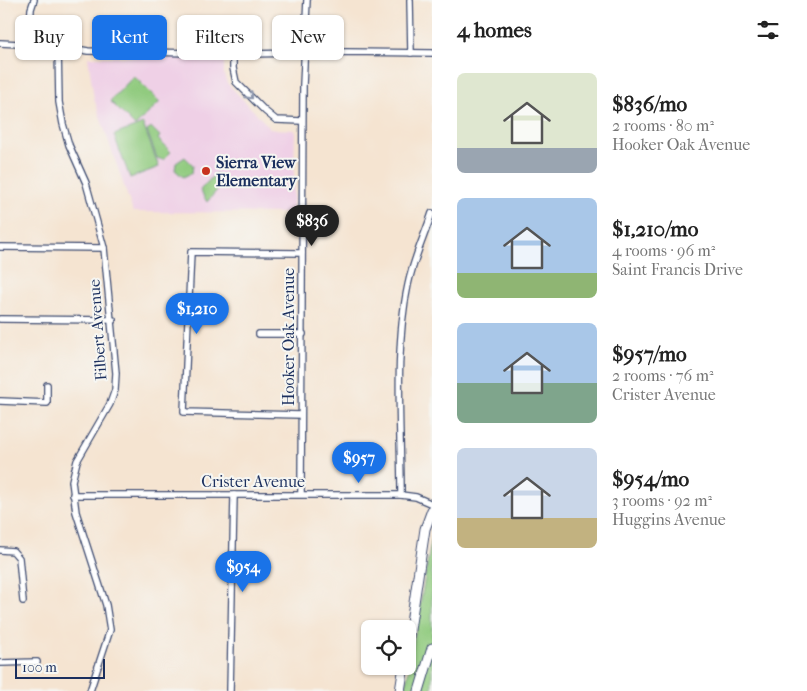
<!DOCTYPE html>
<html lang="en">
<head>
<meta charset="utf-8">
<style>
  :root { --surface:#fff; --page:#f6f6f6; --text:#222; --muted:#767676; --accent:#1a73e8 }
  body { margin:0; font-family:"IM FELL French Canon",serif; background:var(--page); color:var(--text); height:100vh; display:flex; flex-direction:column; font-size:19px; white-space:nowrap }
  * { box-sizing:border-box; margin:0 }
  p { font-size:16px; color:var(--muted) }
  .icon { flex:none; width:28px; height:28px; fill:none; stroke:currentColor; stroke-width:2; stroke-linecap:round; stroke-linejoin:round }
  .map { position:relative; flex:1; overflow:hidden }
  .side { display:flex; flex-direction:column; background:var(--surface); width:375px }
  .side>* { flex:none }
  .banner { position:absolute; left:15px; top:15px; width:341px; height:45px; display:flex; gap:10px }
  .buttons { position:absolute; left:361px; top:620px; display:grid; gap:10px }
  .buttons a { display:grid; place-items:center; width:55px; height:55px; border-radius:8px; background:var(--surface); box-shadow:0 1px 4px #0004; font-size:25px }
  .scale { position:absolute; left:15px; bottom:12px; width:90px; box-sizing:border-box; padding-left:5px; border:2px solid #1b2f5e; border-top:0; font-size:14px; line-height:18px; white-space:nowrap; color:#1b2f5e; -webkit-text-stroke:4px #f6f6f2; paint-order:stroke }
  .price { position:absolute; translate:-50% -42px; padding:0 11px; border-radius:18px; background:var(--accent); color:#fff; font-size:16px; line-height:32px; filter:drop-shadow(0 1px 2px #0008) }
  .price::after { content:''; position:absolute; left:50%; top:30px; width:15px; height:11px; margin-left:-8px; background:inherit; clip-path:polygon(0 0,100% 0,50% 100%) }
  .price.active { background:#222; color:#fff }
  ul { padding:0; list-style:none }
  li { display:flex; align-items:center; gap:15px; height:125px; padding:0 25px }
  li span { display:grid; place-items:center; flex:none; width:140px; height:100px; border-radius:8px; color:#555 }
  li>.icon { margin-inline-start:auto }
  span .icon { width:60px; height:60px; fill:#fffc; stroke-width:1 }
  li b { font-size:21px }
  h2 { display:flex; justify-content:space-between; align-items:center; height:60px; padding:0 25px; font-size:21px }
  .chip { padding:0 18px; border-radius:8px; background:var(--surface); box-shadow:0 1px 4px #0004; font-size:18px; line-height:45px }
  .chip.active { background:var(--accent); color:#fff }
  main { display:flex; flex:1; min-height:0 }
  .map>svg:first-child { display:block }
  .built { fill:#efd0e6 }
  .green { fill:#91cb7f; stroke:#567d6e }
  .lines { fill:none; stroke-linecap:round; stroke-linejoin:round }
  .street-casing { stroke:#3c4a6f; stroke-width:8 }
  .secondary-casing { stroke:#3c4a6f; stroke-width:11 }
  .street { stroke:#fff; stroke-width:5.5 }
  .secondary { stroke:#fff; stroke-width:9 }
  .oneway { stroke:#8d97ae }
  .poi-dot { fill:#c8321e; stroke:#f6f6f2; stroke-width:2 }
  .labels { text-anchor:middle; stroke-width:4; stroke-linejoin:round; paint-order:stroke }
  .poi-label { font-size:16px; font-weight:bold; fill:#1b2f5e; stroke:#f6f6f2; text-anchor:start }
  .street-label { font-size:16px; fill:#1b2f5e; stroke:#f6f6f2 }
</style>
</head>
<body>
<main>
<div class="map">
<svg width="432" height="691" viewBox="0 0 432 691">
  <rect width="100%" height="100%" fill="#f6f6f2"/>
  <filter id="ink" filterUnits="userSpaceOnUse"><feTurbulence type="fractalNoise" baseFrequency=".02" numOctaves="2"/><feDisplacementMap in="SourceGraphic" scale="10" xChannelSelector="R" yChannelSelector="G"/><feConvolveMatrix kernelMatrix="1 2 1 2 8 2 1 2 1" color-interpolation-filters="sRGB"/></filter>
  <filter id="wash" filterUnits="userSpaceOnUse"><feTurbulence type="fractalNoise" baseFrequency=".0096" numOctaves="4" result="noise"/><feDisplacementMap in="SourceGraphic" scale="20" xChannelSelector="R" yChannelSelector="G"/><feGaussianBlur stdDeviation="1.12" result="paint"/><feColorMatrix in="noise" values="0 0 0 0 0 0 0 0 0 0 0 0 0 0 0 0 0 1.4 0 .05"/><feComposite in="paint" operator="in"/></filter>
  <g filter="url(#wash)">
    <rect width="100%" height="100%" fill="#f5e4d1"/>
    <!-- built -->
    <path class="built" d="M88 57H224V74L227 83 271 129 295 130 293 213 133 212 94 99Z"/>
    <!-- green -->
    <g class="green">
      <path d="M134 76 160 102 135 126 110 101Z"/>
      <path d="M143 124 159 167 130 178 114 135Z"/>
      <path d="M151 127 160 136 158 139 171 152 163 160 157 158 147 131Z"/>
      <path d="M185 157 193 165 192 173 183 177 175 170 176 163Z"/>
      <path d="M216 173 224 182 207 202 200 190Z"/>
      <path d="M432 536V691H405Z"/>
    </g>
  </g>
  <g filter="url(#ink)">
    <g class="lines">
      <!-- street casing -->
      <g class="street-casing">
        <g id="street">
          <path d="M410 0 411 53"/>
          <path d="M0 43 58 46 88 51 249 54 346 52 432 53"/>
          <path d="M29 43 31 9 34 0"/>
          <path d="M58 46 59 102 63 124 69 145 86 183 104 248 116 373 115 390 110 404 77 461 72 481 76 512 106 605 110 630 90 691"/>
          <path d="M233 53V68L236 82 265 111 276 120 302 121"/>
          <path d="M0 247 104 248"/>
          <path d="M0 319 113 320"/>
          <path d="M259 334H303"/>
          <path d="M0 401 47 403V385"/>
          <path d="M301 415 184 412 191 252 302 253"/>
          <path d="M301 494 303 85 307 0"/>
          <path d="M73 495H401L416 497 432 504"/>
          <path d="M401 495C401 429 394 350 408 285 413 260 424 237 432 213"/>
          <path d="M0 550 13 551 19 558 23 601"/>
          <path d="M0 663 37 662"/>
          <path d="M230 691 234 495"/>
        </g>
      </g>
      <!-- secondary casing -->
      <g class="secondary-casing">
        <g id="secondary">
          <path d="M408 643 425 529 432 510"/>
          <path d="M400 691 404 666"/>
          <path d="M419 691 432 648"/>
        </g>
      </g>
      <!-- street -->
      <use href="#street" class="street"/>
      <!-- secondary -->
      <use href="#secondary" class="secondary"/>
    </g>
    <!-- one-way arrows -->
    <defs><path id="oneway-chevron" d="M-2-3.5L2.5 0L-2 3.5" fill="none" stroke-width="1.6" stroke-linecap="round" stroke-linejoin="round" transform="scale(1.25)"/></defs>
    <use class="oneway" href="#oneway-chevron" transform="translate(250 96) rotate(46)"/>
  </g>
  <!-- markers -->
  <circle class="poi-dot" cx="206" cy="171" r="5"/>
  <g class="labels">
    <!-- poi labels -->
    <g class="poi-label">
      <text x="216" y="168">Sierra View<tspan x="216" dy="18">Elementary</tspan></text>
    </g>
    <!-- street labels -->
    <g class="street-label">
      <text transform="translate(97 330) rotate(-94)" y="6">Filbert Avenue</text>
      <text transform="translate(288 337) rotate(-90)" y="6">Hooker Oak Avenue</text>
      <text x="253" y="487">Crister Avenue</text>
    </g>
  </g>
</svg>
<div class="buttons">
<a><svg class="icon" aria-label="locate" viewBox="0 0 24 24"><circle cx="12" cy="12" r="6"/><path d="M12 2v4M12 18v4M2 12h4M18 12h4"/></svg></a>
</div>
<div class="scale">100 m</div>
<b class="price active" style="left:312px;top:247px">$836</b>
<b class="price" style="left:197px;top:335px">$1,210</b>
<b class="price" style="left:359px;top:484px">$957</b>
<b class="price" style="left:243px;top:593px">$954</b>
<div class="banner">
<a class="chip">Buy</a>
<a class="chip active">Rent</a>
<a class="chip">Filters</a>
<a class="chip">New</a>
</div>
</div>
<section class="side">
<h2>4 homes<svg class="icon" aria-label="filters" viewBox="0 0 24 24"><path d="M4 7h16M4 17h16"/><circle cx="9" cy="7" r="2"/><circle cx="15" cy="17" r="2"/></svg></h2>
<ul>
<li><span style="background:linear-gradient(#dfe7d0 75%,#9aa5b1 0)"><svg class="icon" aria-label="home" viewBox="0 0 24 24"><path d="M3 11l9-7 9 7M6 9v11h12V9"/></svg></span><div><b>$836/mo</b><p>2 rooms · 80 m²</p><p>Hooker Oak Avenue</p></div></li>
<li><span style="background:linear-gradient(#a9c7e8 75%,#8fb573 0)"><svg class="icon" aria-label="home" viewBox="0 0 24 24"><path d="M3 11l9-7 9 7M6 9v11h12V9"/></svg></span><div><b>$1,210/mo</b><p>4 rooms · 96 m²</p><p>Saint Francis Drive</p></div></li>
<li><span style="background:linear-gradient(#a9c7e8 60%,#7fa58c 0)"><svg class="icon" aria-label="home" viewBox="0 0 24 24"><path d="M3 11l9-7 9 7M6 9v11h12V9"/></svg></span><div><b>$957/mo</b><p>2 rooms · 76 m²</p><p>Crister Avenue</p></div></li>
<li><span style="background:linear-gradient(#c9d6e8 70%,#c2b280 0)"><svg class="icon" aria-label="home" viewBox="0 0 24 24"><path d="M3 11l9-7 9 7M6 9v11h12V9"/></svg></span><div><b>$954/mo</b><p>3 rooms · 92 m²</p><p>Huggins Avenue</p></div></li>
</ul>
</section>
</main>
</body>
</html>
